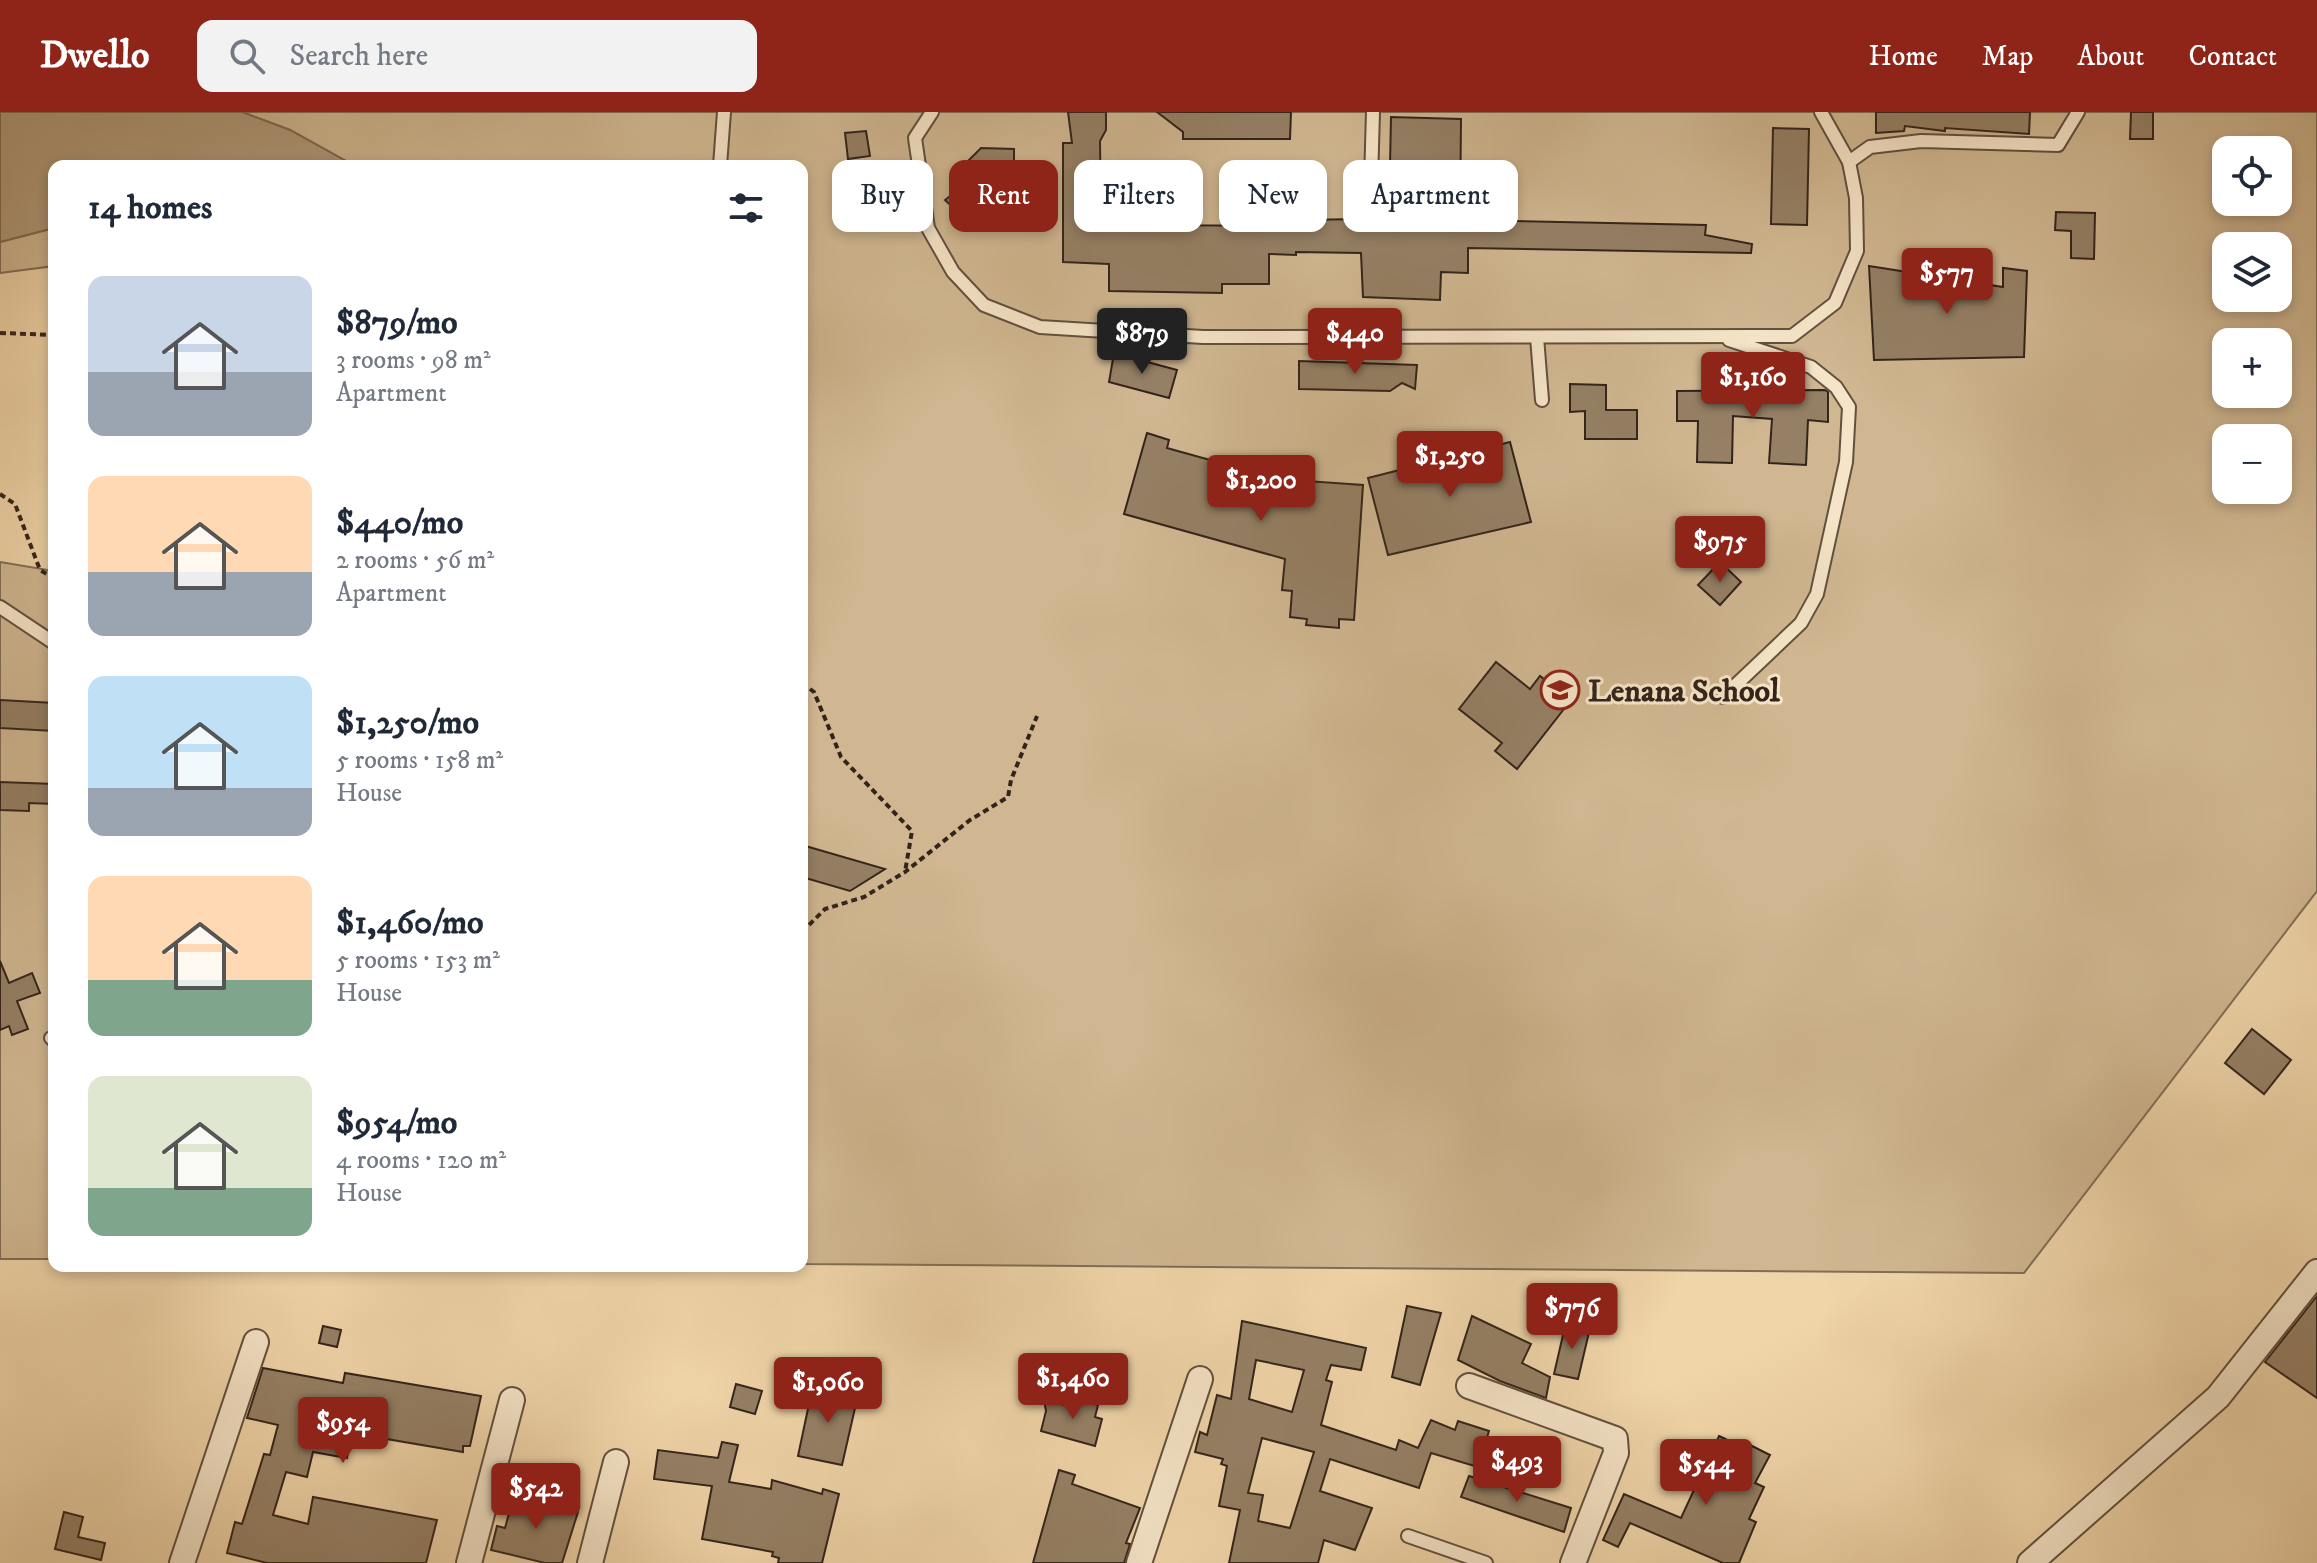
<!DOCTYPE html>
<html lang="en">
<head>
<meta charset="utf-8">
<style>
  :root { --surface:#fff; --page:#f2f2f3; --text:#1f2937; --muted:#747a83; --accent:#8f2418 }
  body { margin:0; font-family:"IM FELL DW Pica",serif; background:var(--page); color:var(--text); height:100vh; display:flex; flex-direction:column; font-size:30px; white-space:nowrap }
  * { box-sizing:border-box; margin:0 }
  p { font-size:26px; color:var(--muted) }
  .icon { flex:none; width:44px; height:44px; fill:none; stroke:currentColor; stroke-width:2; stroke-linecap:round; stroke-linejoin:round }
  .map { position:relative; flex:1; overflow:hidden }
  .sheet { position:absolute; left:48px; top:48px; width:760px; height:1112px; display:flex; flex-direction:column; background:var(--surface); border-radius:16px; box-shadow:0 4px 12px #0003 }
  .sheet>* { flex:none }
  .hud { position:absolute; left:832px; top:48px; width:760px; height:72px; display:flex; gap:16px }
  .tools { position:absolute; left:2212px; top:24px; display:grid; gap:16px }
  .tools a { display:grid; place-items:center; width:80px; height:80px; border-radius:16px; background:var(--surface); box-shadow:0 4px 12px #0003; font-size:40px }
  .price { position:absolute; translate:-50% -68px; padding:0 18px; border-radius:8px; background:var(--accent); color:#fff; font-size:26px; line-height:52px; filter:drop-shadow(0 2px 4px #0008) }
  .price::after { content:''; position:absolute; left:50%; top:48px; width:24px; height:18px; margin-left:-12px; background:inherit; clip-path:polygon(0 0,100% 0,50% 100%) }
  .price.selected { background:#222; color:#fff }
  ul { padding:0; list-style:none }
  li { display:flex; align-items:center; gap:24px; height:200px; padding:0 40px }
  li span { display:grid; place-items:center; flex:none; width:224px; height:160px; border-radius:16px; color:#555 }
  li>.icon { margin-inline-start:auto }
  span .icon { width:96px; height:96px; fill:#fffc; stroke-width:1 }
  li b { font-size:34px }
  h2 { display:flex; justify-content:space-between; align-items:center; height:96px; padding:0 40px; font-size:34px }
  .chip { padding:0 28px; border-radius:16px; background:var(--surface); box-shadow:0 4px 12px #0003; font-size:28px; line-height:72px }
  .chip.selected { background:var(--accent); color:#fff }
  header { display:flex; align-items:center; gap:48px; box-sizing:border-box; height:112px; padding:0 40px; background:var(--accent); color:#fff }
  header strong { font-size:38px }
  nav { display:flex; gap:44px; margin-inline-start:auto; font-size:28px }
  .search { width:560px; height:72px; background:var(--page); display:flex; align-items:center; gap:20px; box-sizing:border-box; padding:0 28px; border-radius:16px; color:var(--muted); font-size:30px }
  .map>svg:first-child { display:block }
  .green { fill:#d0b791; stroke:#826e56; stroke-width:2; fill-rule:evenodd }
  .water { fill:#b09979; stroke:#7e6a53; stroke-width:2 }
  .building { fill:#958065; stroke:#33241b; stroke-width:2; fill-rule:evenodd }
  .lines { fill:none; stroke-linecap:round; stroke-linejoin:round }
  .service-casing { stroke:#62503e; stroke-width:16 }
  .minor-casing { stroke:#62503e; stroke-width:28 }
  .path { stroke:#33241b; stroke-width:4; stroke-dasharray:6 4; stroke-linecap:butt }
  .service { stroke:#f5e4c7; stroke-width:12 }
  .minor { stroke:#f5e4c7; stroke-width:24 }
  .labels { text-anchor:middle; stroke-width:6; stroke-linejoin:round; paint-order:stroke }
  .poi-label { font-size:32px; font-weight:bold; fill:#33241b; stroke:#f5e4c7; text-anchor:start }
</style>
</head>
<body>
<header>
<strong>Dwello</strong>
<div class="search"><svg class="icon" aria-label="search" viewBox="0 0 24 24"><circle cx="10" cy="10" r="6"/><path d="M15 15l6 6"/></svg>Search here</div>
<nav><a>Home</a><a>Map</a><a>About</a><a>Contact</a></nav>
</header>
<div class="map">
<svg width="2317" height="1451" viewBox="0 0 2317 1451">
  <rect width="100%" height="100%" fill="#f0d5a9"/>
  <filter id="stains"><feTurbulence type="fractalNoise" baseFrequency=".0025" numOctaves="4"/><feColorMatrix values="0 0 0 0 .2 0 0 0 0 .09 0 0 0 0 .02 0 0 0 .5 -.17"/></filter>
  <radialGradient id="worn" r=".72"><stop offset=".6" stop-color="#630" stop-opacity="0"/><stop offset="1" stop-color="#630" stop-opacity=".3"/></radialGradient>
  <!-- green -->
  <g class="green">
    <path d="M242 0H2317V779L2024 1161 802 1152V54H355L290 18ZM2226 38H2278V90H2226ZM2226 134H2278V186H2226ZM2226 230H2278V282H2226ZM2226 326H2278V378H2226Z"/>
    <path d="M54 116V154L0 161V130Z"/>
    <path d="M0 450 54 459V1147H0Z"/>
  </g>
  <!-- water -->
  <path class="water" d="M0 0H242L290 18 355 54H54V116L0 130Z"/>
  <!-- building -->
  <g class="building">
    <path d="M1068 0H1106V18L1100 29 1101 113 1300 114V108L1362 107 1371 113 1378 107H1394L1389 102 1391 5 1461 7 1460 108 1706 113 1705 123 1752 132 1751 141 1468 136V161L1441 160 1440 188 1363 185 1361 141 1296 140V143L1269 142V172H1222V181L1109 179V152L1063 150V31H1072Z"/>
    <path d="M1157 0H1291L1290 27H1183V20Z"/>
    <path d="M1876 0H2030L2029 22 1945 16V19L1905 14 1904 19 1876 21Z"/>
    <path d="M2131 0H2153V27H2130Z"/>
    <path d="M1773 16 1809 17 1807 113 1771 112Z"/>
    <path d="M866 19 870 44 848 47 845 21Z"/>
    <path d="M981 36 1014 37V56H1019L1018 101 974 94 964 105 945 88 958 78 962 55Z"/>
    <path d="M2056 100 2095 101 2094 147 2071 146V119L2055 118Z"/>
    <path d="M1869 154 2003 175V156L2027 159 2024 245 1874 248Z"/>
    <path d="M1114 241 1177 258 1169 286 1109 270Z"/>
    <path d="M1299 249 1417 253 1415 277 1402 271 1390 279 1299 277Z"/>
    <path d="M1570 272 1606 273V298H1637V327H1585V299L1570 300Z"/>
    <path d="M1825 278 1828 280V310L1808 308 1806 353 1769 351 1772 307 1733 304 1732 351 1697 350 1698 309H1677V279Z"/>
    <path d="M1147 321 1169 328 1167 336 1307 375V369L1363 373 1354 508 1339 507V516L1306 513 1307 507 1290 505 1292 479 1282 478 1285 447 1124 402Z"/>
    <path d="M1510 330 1531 410 1388 443 1368 366Z"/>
    <path d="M1720 450 1741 470 1720 493 1698 473Z"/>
    <path d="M1496 550 1530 577 1540 564 1571 588 1517 657 1495 639 1502 631 1459 597Z"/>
    <path d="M0 588 54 591V619L0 616Z"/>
    <path d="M0 670 54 672V692L29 691V699L0 698Z"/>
    <path d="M802 733 885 757 850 779 802 765Z"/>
    <path d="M0 849 9 871 32 861 40 881 17 889 28 917 12 923 9 914 0 918Z"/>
    <path d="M2252 917 2291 948 2264 982 2225 951Z"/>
    <path d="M1530 1179 1556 1180 1544 1204H1529Z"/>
    <path d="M2317 1184V1286L2265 1250Z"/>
    <path d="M1407 1194 1441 1201 1420 1273 1392 1265Z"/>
    <path d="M1472 1204 1531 1232 1522 1251 1550 1265 1546 1286 1500 1269 1458 1248Z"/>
    <path d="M1242 1209 1366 1236 1361 1258 1331 1253 1326 1268 1332 1270 1321 1313 1396 1338 1399 1328 1418 1336 1431 1308 1455 1318 1458 1309 1489 1319 1478 1355 1431 1341 1419 1376 1330 1347 1320 1379 1372 1396 1355 1438 1324 1428 1318 1451H1229L1240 1398 1219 1394 1227 1354 1221 1352 1223 1347 1195 1340 1200 1320 1207 1323 1217 1283 1231 1287ZM1256 1248 1304 1258 1292 1300 1249 1287ZM1262 1326 1314 1340 1290 1416 1258 1409 1263 1383 1248 1381Z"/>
    <path d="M1566 1210 1590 1216 1578 1267 1554 1262Z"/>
    <path d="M323 1214 341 1218 337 1235 319 1231Z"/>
    <path d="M263 1256 343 1271 345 1261 481 1284 470 1334H463V1340L351 1321 347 1346 313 1340 307 1365 286 1360 273 1403 308 1412 313 1385 437 1408 426 1451H267L227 1441 235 1410 242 1412 264 1342 270 1343 278 1313 247 1306Z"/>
    <path d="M736 1272 762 1279 755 1302 730 1295Z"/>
    <path d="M813 1273 858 1283 842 1353 798 1344Z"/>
    <path d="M1068 1284 1098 1293 1095 1305 1102 1307 1095 1334 1041 1319 1046 1299 1044 1288 1066 1293Z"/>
    <path d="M1719 1324 1740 1334 1742 1329 1770 1343 1755 1371 1764 1375 1749 1407 1756 1410 1739 1451H1723L1630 1411 1618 1435 1603 1428 1624 1382 1681 1406Z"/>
    <path d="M722 1330 738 1333 729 1370 771 1377 772 1368 822 1382 823 1377 839 1382 822 1451H778L779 1446 772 1444 773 1440 702 1427 712 1374 654 1367 658 1338 718 1346Z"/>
    <path d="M1059 1358 1075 1363 1072 1372 1140 1396 1126 1431 1130 1432 1124 1451H1033Z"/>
    <path d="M1469 1364 1571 1396 1564 1420 1461 1385Z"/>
    <path d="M514 1383 578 1400 562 1451H545L491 1438 497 1414 505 1416Z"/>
    <path d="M64 1400 83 1405 78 1425 105 1431 101 1448 55 1437Z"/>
  </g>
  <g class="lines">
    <!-- service casing -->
    <g class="service-casing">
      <g id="service">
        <path d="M932 0 915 26 928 116 953 160 984 193 1040 215 1203 225 1761 224H1792L1835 191 1857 139 1856 86 1849 50 1821 0"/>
        <path d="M1849 50 1870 35 1921 29 2058 33 2078 0"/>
        <path d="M720 54 724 0"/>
        <path d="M1370 104 1373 0"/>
        <path d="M1537 225 1542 288"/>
        <path d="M0 495 54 531"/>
        <path d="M1723 585 1801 511 1817 482 1846 350 1849 295 1836 275 1811 255 1729 228"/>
        <path d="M51 926 54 928"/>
        <path d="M1408 1424 1486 1451"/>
      </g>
    </g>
    <!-- minor casing -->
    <g class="minor-casing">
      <g id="minor">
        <path d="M1469 1274 1615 1327 1616 1341 1573 1451"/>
        <path d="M182 1451 256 1230"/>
        <path d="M469 1451 512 1288"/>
        <path d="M590 1451 616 1350"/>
        <path d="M1139 1451 1200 1267"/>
        <path d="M2030 1451 2218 1285 2317 1160"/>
      </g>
    </g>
    <!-- path -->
    <g class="path">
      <path d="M0 221 54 223"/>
      <path d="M0 382 15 392 40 458 54 466"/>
      <path d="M802 571 814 580 841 645 912 719 905 760"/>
      <path d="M802 820 825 797 864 785 905 760 970 708 1008 685 1011 668 1037 604"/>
    </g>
    <!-- service -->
    <use href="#service" class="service"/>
    <!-- minor -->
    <use href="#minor" class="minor"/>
  </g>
  <!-- icons -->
  <defs>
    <g id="school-ring" transform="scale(2)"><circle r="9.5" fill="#f5e4c7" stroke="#8f2418" stroke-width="1.5"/><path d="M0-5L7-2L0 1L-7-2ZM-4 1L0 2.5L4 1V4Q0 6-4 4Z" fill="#8f2418"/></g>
  </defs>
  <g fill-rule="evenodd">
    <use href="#school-ring" x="1560" y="578"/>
  </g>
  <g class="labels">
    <!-- poi labels -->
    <g class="poi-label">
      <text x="1588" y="589">Lenana School</text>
    </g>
  </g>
  <rect width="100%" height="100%" filter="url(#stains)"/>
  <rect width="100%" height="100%" fill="url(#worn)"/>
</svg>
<div class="tools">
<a><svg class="icon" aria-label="locate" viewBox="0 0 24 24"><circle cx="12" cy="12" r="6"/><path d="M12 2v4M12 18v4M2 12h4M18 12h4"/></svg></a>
<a><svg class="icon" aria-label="layers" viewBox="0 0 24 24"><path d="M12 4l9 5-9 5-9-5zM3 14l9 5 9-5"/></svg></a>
<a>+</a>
<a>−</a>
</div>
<b class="price" style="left:1947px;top:204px">$577</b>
<b class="price selected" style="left:1142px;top:264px">$879</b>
<b class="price" style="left:1355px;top:264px">$440</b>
<b class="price" style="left:1753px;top:308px">$1,160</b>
<b class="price" style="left:1450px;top:387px">$1,250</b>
<b class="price" style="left:1261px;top:411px">$1,200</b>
<b class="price" style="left:1720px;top:472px">$975</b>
<b class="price" style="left:1572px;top:1239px">$776</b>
<b class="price" style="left:1073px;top:1309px">$1,460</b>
<b class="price" style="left:828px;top:1313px">$1,060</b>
<b class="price" style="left:343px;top:1353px">$954</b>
<b class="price" style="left:1517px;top:1392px">$493</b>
<b class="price" style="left:1706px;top:1395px">$544</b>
<b class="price" style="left:536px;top:1419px">$542</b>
<div class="hud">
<a class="chip">Buy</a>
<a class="chip selected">Rent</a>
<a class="chip">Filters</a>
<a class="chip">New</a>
<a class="chip">Apartment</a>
</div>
<section class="sheet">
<h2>14 homes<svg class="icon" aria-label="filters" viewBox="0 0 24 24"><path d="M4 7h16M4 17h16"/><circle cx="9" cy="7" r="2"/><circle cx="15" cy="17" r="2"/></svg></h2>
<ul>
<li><span style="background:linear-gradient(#c9d6e8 60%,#9aa5b1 0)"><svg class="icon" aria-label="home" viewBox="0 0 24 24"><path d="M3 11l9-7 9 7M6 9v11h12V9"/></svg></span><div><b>$879/mo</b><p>3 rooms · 98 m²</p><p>Apartment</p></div></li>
<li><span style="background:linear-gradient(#ffd9b3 60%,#9aa5b1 0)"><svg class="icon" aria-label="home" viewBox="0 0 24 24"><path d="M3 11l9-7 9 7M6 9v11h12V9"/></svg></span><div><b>$440/mo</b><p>2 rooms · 56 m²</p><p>Apartment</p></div></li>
<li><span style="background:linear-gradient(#bfe0f5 70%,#9aa5b1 0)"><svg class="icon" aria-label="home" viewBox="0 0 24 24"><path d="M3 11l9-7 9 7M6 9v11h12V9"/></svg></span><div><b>$1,250/mo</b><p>5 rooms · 158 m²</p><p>House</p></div></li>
<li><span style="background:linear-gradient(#ffd9b3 65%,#7fa58c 0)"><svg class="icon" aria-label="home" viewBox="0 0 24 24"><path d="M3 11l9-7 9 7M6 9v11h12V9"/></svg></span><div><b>$1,460/mo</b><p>5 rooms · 153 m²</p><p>House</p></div></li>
<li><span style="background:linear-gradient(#dfe7d0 70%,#7fa58c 0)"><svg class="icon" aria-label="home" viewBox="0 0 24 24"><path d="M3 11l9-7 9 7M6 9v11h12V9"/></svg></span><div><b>$954/mo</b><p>4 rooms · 120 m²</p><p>House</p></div></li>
</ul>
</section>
</div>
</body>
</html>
